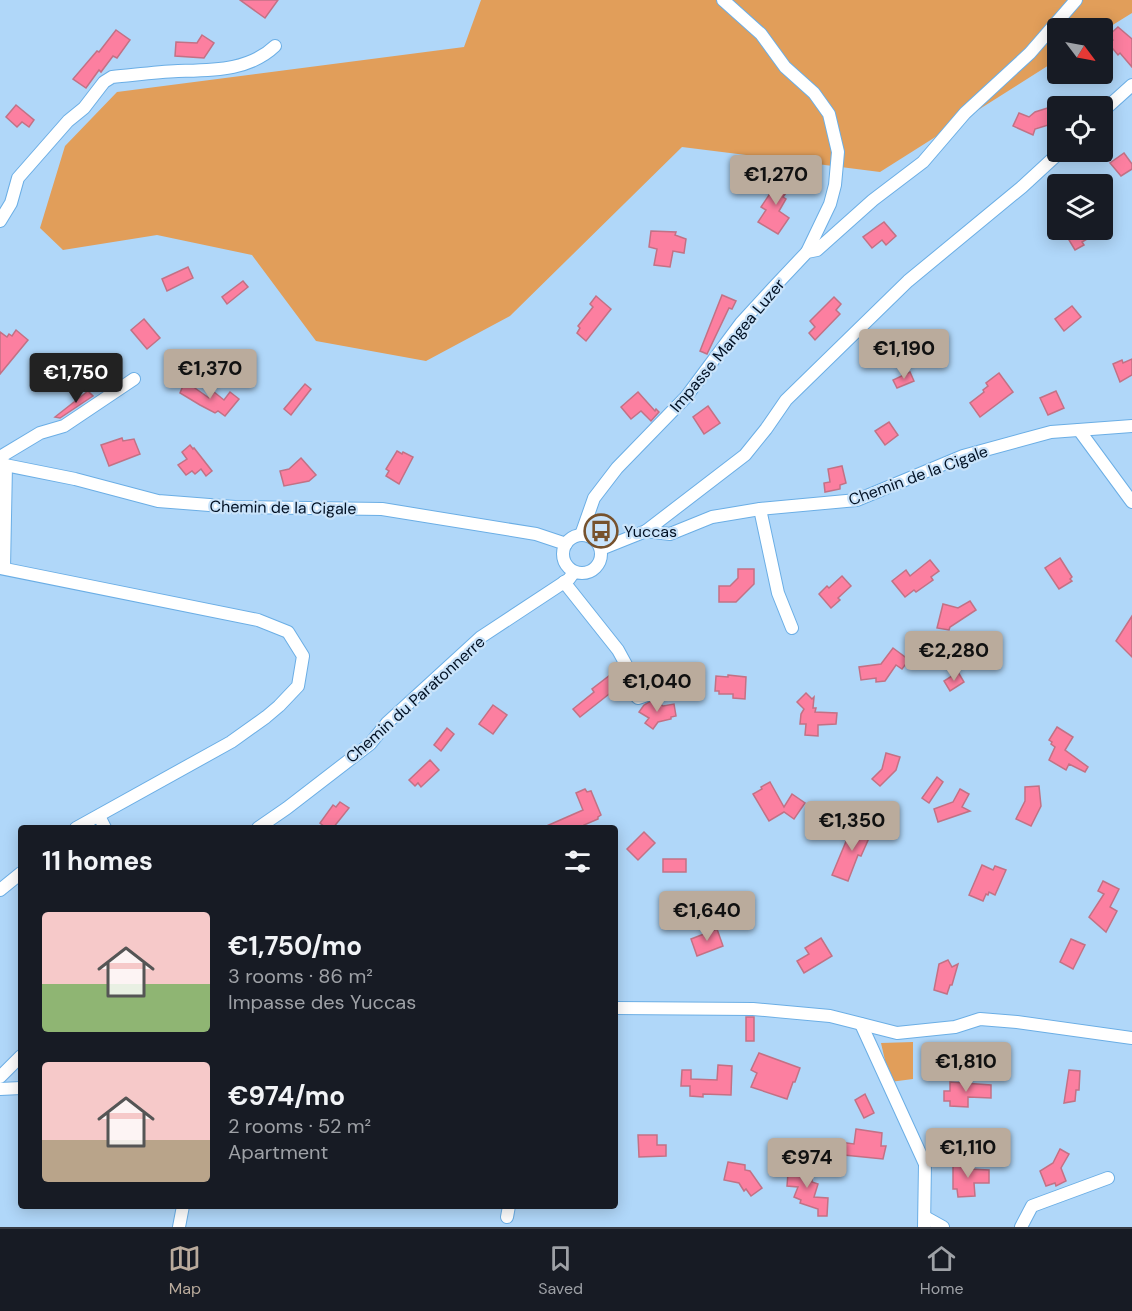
<!DOCTYPE html>
<html lang="en">
<head>
<meta charset="utf-8">
<style>
  :root { --surface:#171b24; --page:#242831; --text:#f1f3f6; --muted:#9ea1a6; --line:#363941; --accent:#baab9c }
  body { margin:0; font-family:"DM Sans",sans-serif; background:var(--page); color:var(--text); height:100vh; display:flex; flex-direction:column; font-size:22px; white-space:nowrap }
  * { box-sizing:border-box; margin:0 }
  p { font-size:20px; color:var(--muted) }
  .icon { flex:none; width:33px; height:33px; fill:none; stroke:currentColor; stroke-width:2; stroke-linecap:round; stroke-linejoin:round }
  .map { position:relative; flex:1; overflow:hidden }
  .details { position:absolute; left:18px; top:825px; width:600px; height:384px; display:flex; flex-direction:column; background:var(--surface); border-radius:6px; box-shadow:0 3px 15px #0003 }
  .details>* { flex:none }
  .needle { width:39px; rotate:122deg }
  .tools { position:absolute; left:1047px; top:18px; display:grid; gap:12px }
  .tools a { display:grid; place-items:center; width:66px; height:66px; border-radius:6px; background:var(--surface); box-shadow:0 3px 15px #0003; font-size:30px }
  .price { position:absolute; translate:-50% -51px; padding:0 14px; border-radius:6px; background:var(--accent); color:#111; font-size:20px; line-height:39px; filter:drop-shadow(0 2px 3px #0008) }
  .price::after { content:''; position:absolute; left:50%; top:36px; width:18px; height:14px; margin-left:-9px; background:inherit; clip-path:polygon(0 0,100% 0,50% 100%) }
  .price.on { background:#222; color:#fff }
  ul { padding:0; list-style:none }
  li { display:flex; align-items:center; gap:18px; height:150px; padding:0 24px }
  li span { display:grid; place-items:center; flex:none; width:168px; height:120px; border-radius:6px; color:#555 }
  li>.icon { margin-inline-start:auto }
  span .icon { width:72px; height:72px; fill:#fffc; stroke-width:1 }
  li b { font-size:26px }
  h2 { display:flex; justify-content:space-between; align-items:center; height:72px; padding:0 24px; font-size:26px }
  .menu { display:flex; justify-content:space-around; align-items:center; height:84px; border-top:2px solid var(--line); background:var(--surface); font-size:16px; color:var(--muted) }
  .menu a { display:grid; justify-items:center; gap:3px }
  .menu .on { color:var(--accent) }
  .map>svg:first-child { display:block }
  .green { fill:#e19e5a }
  .building { fill:#fc7fa0; stroke:#c27185; stroke-width:1.5 }
  .lines { fill:none; stroke-linecap:round; stroke-linejoin:round }
  .street-casing { stroke:#6baee5; stroke-width:14 }
  .street { stroke:#fff; stroke-width:12 }
  .labels { text-anchor:middle; stroke-width:4.5; stroke-linejoin:round; paint-order:stroke }
  .street-label { font-size:16px; fill:#001023; stroke:#c9e3fa }
  .poi-label { font-size:16px; fill:#001023; stroke:#c9e3fa; text-anchor:start }
</style>
</head>
<body>
<div class="map">
<svg width="1132" height="1227" viewBox="0 0 1132 1227">
  <rect width="100%" height="100%" fill="#b0d7f9"/>
  <!-- green -->
  <g class="green">
    <path d="M481 0H1132V13L1103 31 1102 28H1058L1057 60 880 172 682 147 510 316 426 361 316 341 252 255 157 235 63 250 40 228 65 146 117 92 464 47Z"/>
    <path d="M913 1042V1079L890 1082 881 1043Z"/>
  </g>
  <!-- building -->
  <g class="building">
    <path d="M240 0H278L265 18Z"/>
    <path d="M1118 27 1132 39V67L1120 53 1118 55 1108 43 1113 40 1109 35Z"/>
    <path d="M116 30 130 40 117 58 113 56 101 72 99 70 86 88 73 79 97 51 99 52Z"/>
    <path d="M202 35 214 43 204 58 175 56 176 42 197 43Z"/>
    <path d="M16 105 34 120 29 127 22 122 17 127 6 117Z"/>
    <path d="M1054 106 1058 122 1035 129 1033 135 1013 126 1019 113 1029 117 1035 112Z"/>
    <path d="M1124 153 1132 164V169L1121 176 1110 163Z"/>
    <path d="M783 174 792 179 789 184 791 186 783 197 786 199 779 211 789 218 778 234 758 222 766 210 761 207Z"/>
    <path d="M884 222 896 236 886 245 882 240 872 248 863 237Z"/>
    <path d="M1063 230H1102L1082 242 1084 245 1075 250Z"/>
    <path d="M651 231 676 232 675 235 686 239 684 253 673 251 670 267 654 265 657 249 649 247Z"/>
    <path d="M188 267 193 278 167 291 162 279Z"/>
    <path d="M243 281 248 287 227 304 222 297Z"/>
    <path d="M722 295 736 301 732 309 729 308 707 354 700 351Z"/>
    <path d="M596 296 611 309 586 341 577 333 580 328 578 326 593 307 590 304Z"/>
    <path d="M834 297 841 304 836 310 840 314 815 340 809 333 815 327 810 321Z"/>
    <path d="M1072 306 1081 317 1064 331 1055 319Z"/>
    <path d="M144 319 160 338 147 349 131 330Z"/>
    <path d="M16 330 28 340 0 374V332L7 337 9 334 12 336Z"/>
    <path d="M920 336 928 348 914 360 904 345Z"/>
    <path d="M1132 359V375L1120 382 1113 364 1122 360 1123 363Z"/>
    <path d="M910 372 914 381 897 388 893 380Z"/>
    <path d="M999 373 1013 392 980 417 970 403 984 392 983 390 988 386 986 383Z"/>
    <path d="M185 381 209 398 214 392 224 400 230 392 239 399 225 416 218 411 215 413 200 405 180 393Z"/>
    <path d="M305 384 311 389 291 415 284 409Z"/>
    <path d="M88 391 93 396 60 418 55 417Z"/>
    <path d="M1056 391 1064 408 1048 415 1040 398Z"/>
    <path d="M638 392 655 411 656 409 659 412 651 421 641 411 631 419 621 407Z"/>
    <path d="M708 406 720 423 704 434 693 417Z"/>
    <path d="M889 422 898 435 885 445 875 431Z"/>
    <path d="M122 438 123 441 134 439 140 454 109 466 101 445Z"/>
    <path d="M190 445 193 449 194 448 212 471 206 476 201 469 195 474 192 471 186 475 178 465 187 459 182 452Z"/>
    <path d="M397 451 402 454 403 452 413 457 399 484 386 476 389 471 386 469Z"/>
    <path d="M301 458 316 475 309 481 284 486 280 471 289 469Z"/>
    <path d="M842 466 846 483 840 485V489L825 492 824 483 830 482 828 469Z"/>
    <path d="M1060 558 1072 577 1070 579 1072 581 1059 589 1045 568Z"/>
    <path d="M930 560 939 571 931 577 933 580 916 592 914 590 905 597 892 581 906 570 910 576Z"/>
    <path d="M738 569H754V584L736 602H719V586H730L738 578Z"/>
    <path d="M842 576 851 586 838 598 840 600 831 608 819 594 827 586 829 588Z"/>
    <path d="M970 601 976 610 950 627 949 630 937 628 943 604 958 608Z"/>
    <path d="M1132 616V657L1116 641Z"/>
    <path d="M893 648 909 660 902 669 896 665 885 681 876 682V678L861 680 859 667 881 664Z"/>
    <path d="M614 672 623 683 580 717 573 709 594 692 592 689Z"/>
    <path d="M958 672 964 682 950 691 944 681Z"/>
    <path d="M728 675 746 677 745 699 733 698V694H719V691H715L716 676 728 677Z"/>
    <path d="M806 693 812 699 814 697 813 708H816L815 712 837 713 836 724 818 725V736L805 735 806 724H800L801 714 804 709 797 702Z"/>
    <path d="M654 699 663 706 674 704 676 716 671 717V719L658 722 653 729 645 723 649 718 639 712 644 705Z"/>
    <path d="M493 705 507 715 493 734 479 724Z"/>
    <path d="M1057 727 1073 737 1065 750 1088 767 1085 772 1069 764 1066 770 1049 760 1055 747 1051 744 1052 742 1049 740Z"/>
    <path d="M447 728 454 734 441 751 434 745Z"/>
    <path d="M886 753 900 757 896 770 880 786 872 779 882 769Z"/>
    <path d="M430 760 439 770 421 787 418 783 415 786 409 780Z"/>
    <path d="M937 777 943 782 929 803 922 798Z"/>
    <path d="M770 782 784 807 792 794 805 803 794 819 784 812 769 821 753 794 762 789 761 787Z"/>
    <path d="M1039 786 1041 806 1031 826 1016 819 1025 801V787Z"/>
    <path d="M585 789 587 792 591 791 601 815 598 817V819L584 825 586 828H542L583 810 576 793Z"/>
    <path d="M960 789 969 794 962 807 970 811 938 822 934 809 953 802Z"/>
    <path d="M340 802 349 808 333 828H326L320 823 333 805 336 807Z"/>
    <path d="M865 825 873 829 861 856 858 855 848 881 832 875 852 827 862 831Z"/>
    <path d="M644 832 655 843 638 860 627 849Z"/>
    <rect x="663" y="859" width="23" height="13"/>
    <path d="M982 865 993 870 995 866 1006 870 995 895 989 892 988 895 986 894 983 901 969 895Z"/>
    <path d="M1103 881 1119 889 1110 907 1117 911 1106 932 1089 917 1104 894 1098 891Z"/>
    <path d="M717 929 723 946 697 956 691 939Z"/>
    <path d="M821 938 832 956 804 973 797 961 809 954 805 948Z"/>
    <path d="M1071 939 1085 945 1073 969 1060 962Z"/>
    <path d="M948 960 952 967 958 964 952 985H950L947 994 934 990 939 964Z"/>
    <rect x="746" y="1017" width="8" height="24"/>
    <path d="M759 1053 800 1068 795 1082H793L787 1099 751 1087 757 1073 751 1070Z"/>
    <path d="M718 1065 732 1066 731 1095 703 1094V1097L690 1096V1086H681L682 1070H691V1079L717 1080Z"/>
    <path d="M1069 1070 1080 1071 1079 1090H1076L1075 1101 1064 1103Z"/>
    <path d="M950 1082 991 1085V1098L968 1097V1107L950 1106V1101H944V1091H950Z"/>
    <path d="M865 1094 874 1113 864 1118 855 1100Z"/>
    <path d="M856 1129 882 1133 881 1146H886L883 1159 824 1153 825 1140 854 1144Z"/>
    <path d="M638 1135H657V1145H666V1156L639 1157Z"/>
    <path d="M1060 1149 1069 1154 1061 1168 1066 1181 1056 1186 1055 1183 1046 1186 1040 1171 1053 1163Z"/>
    <path d="M728 1162 745 1165V1170L750 1171 762 1188 751 1196 746 1189 744 1191 739 1183 724 1180Z"/>
    <path d="M969 1163V1169L989 1170V1183H974L975 1196 958 1197 957 1189H953V1164Z"/>
    <path d="M795 1166 812 1167V1182L818 1184 814 1197 828 1198 827 1216H818V1209L800 1203 801 1200 794 1197 798 1187 787 1186 788 1173H795Z"/>
  </g>
  <g class="lines">
    <!-- street casing -->
    <g class="street-casing">
      <g id="street">
        <path d="M723 0 761 34 785 67 814 93 829 114 838 152 835 185 830 204 807 252"/>
        <path d="M1102 112 1132 85"/>
        <path d="M0 221 11 203 18 178 68 121 84 108 104 82 112 77C134 75 156 72 178 71 212 70 249 71 275 46"/>
        <path d="M1079 430 1132 502"/>
        <path d="M0 457 40 433 64 426 134 379"/>
        <path d="M0 464 75 479 158 501 235 507 382 509 536 534 566 544"/>
        <path d="M760 509 778 593 792 628"/>
        <path d="M646 531 745 455 766 429 786 400 908 281 1022 187 1060 152"/>
        <circle cx="582" cy="554" r="19"/>
        <path d="M581 535 594 498 617 468 686 397 741 323 774 287 807 252 817 250 873 200 923 162 965 113 1030 53 1076 0"/>
        <path d="M601 549 646 531 670 534 712 517 760 509 857 500 963 456 1051 432 1132 426"/>
        <path d="M0 568 258 620 288 632 303 656 298 686 279 706 266 717 231 742 76 828"/>
        <path d="M4 568 6 465"/>
        <path d="M564 582 618 650 630 672 644 678 652 689 647 695 638 698 634 694"/>
        <path d="M99 816 105 828"/>
        <path d="M258 828 287 808 370 744 387 723 481 637 569 579 574 572"/>
        <path d="M0 890 21 873"/>
        <path d="M615 1008 753 1009 830 1016 897 1033 955 1027 980 1019 1017 1022 1132 1038"/>
        <path d="M861 1024 925 1164 924 1227"/>
        <path d="M0 1077 21 1056"/>
        <path d="M0 1089 21 1088"/>
        <path d="M507 1217 509 1206"/>
        <path d="M925 1217 943 1227"/>
        <path d="M179 1227 183 1206"/>
        <path d="M1021 1227 1032 1206 1108 1178"/>
      </g>
    </g>
    <!-- street -->
    <use href="#street" class="street"/>
  </g>
  <!-- icons -->
  <defs>
    <g id="bus-ring" transform="scale(1.725)"><circle r="9.5" fill="#c9e3fa" stroke="#77522d" stroke-width="1.5"/><path d="M-5-6H5V4H4V6H2V4H-2V6H-4V4H-5ZM-3.5-4V0h7V-4ZM-3.5 1.2v1.5H-2V1.2ZM2 1.2v1.5H3.5V1.2Z" fill="#77522d"/></g>
  </defs>
  <g fill-rule="evenodd">
    <use href="#bus-ring" x="601" y="531"/>
  </g>
  <g class="labels">
    <!-- street labels -->
    <g class="street-label">
      <text transform="translate(727 345) rotate(-50)" y="6">Impasse Mangea Luzer</text>
      <text transform="translate(918 475) rotate(-20)" y="6">Chemin de la Cigale</text>
      <text transform="translate(283 507) rotate(1)" y="6">Chemin de la Cigale</text>
      <text transform="translate(415 699) rotate(-42)" y="6">Chemin du Paratonnerre</text>
    </g>
    <!-- poi labels -->
    <g class="poi-label">
      <text x="624" y="537">Yuccas</text>
    </g>
  </g>
</svg>
<div class="tools">
<a><svg class="needle" viewBox="-14 -14 28 28"><path d="M0-13l5 13h-10z" fill="#e53935"/><path d="M0 13l5-13h-10z" fill="#9ea1a6"/></svg></a>
<a><svg class="icon" aria-label="locate" viewBox="0 0 24 24"><circle cx="12" cy="12" r="6"/><path d="M12 2v4M12 18v4M2 12h4M18 12h4"/></svg></a>
<a><svg class="icon" aria-label="layers" viewBox="0 0 24 24"><path d="M12 4l9 5-9 5-9-5zM3 14l9 5 9-5"/></svg></a>
</div>
<b class="price" style="left:776px;top:206px">€1,270</b>
<b class="price" style="left:904px;top:380px">€1,190</b>
<b class="price" style="left:210px;top:400px">€1,370</b>
<b class="price on" style="left:76px;top:404px">€1,750</b>
<b class="price" style="left:954px;top:682px">€2,280</b>
<b class="price" style="left:657px;top:713px">€1,040</b>
<b class="price" style="left:852px;top:852px">€1,350</b>
<b class="price" style="left:707px;top:942px">€1,640</b>
<b class="price" style="left:966px;top:1093px">€1,810</b>
<b class="price" style="left:968px;top:1179px">€1,110</b>
<b class="price" style="left:807px;top:1189px">€974</b>
<section class="details">
<h2>11 homes<svg class="icon" aria-label="filters" viewBox="0 0 24 24"><path d="M4 7h16M4 17h16"/><circle cx="9" cy="7" r="2"/><circle cx="15" cy="17" r="2"/></svg></h2>
<ul>
<li><span style="background:linear-gradient(#f6c9c9 60%,#8fb573 0)"><svg class="icon" aria-label="home" viewBox="0 0 24 24"><path d="M3 11l9-7 9 7M6 9v11h12V9"/></svg></span><div><b>€1,750/mo</b><p>3 rooms · 86 m²</p><p>Impasse des Yuccas</p></div></li>
<li><span style="background:linear-gradient(#f6c9c9 65%,#b9a48a 0)"><svg class="icon" aria-label="home" viewBox="0 0 24 24"><path d="M3 11l9-7 9 7M6 9v11h12V9"/></svg></span><div><b>€974/mo</b><p>2 rooms · 52 m²</p><p>Apartment</p></div></li>
</ul>
</section>
</div>
<nav class="menu">
<a class="on"><svg class="icon" aria-label="map" viewBox="0 0 24 24"><path d="M3 6l6-2 6 2 6-2v14l-6 2-6-2-6 2zM9 4v14M15 6v14"/></svg>Map</a>
<a><svg class="icon" aria-label="saved" viewBox="0 0 24 24"><path d="M7 4h10v16l-5-4-5 4z"/></svg>Saved</a>
<a><svg class="icon" aria-label="home" viewBox="0 0 24 24"><path d="M3 11l9-7 9 7M6 9v11h12V9"/></svg>Home</a>
</nav>
</body>
</html>
